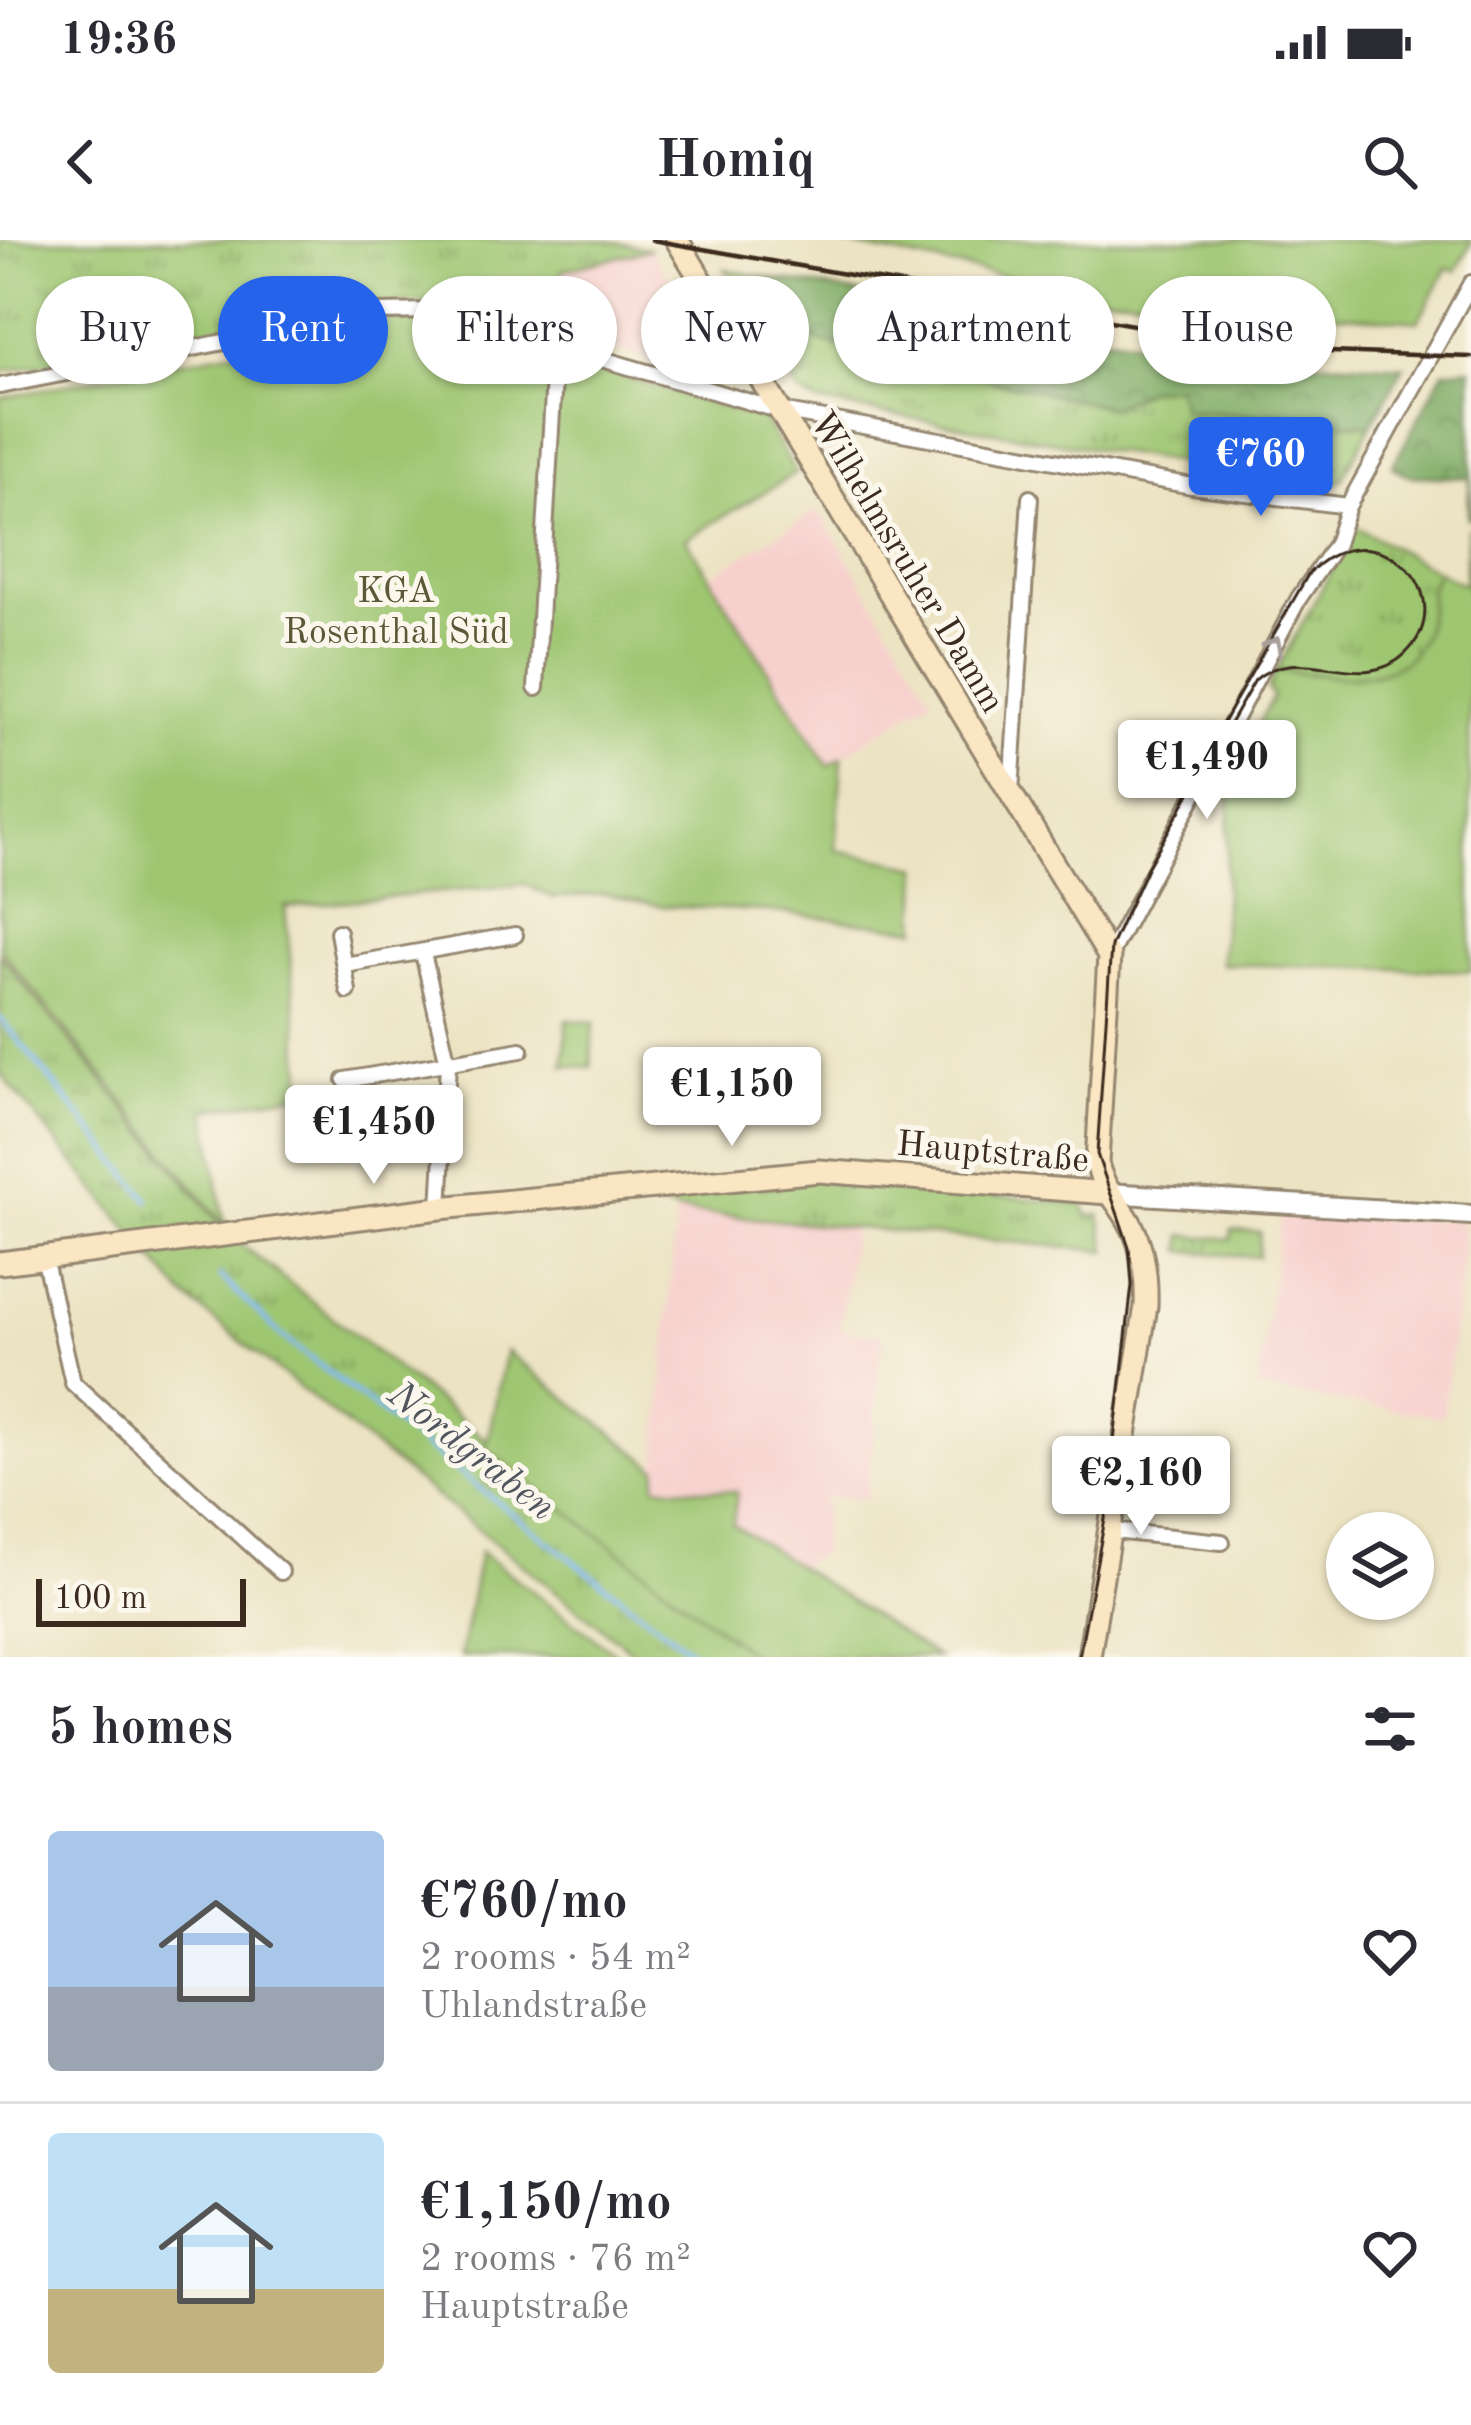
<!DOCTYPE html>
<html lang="en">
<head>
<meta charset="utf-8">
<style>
  :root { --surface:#fff; --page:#f7f7f7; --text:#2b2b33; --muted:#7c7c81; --line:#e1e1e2; --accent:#2563eb }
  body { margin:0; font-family:"Old Standard TT",serif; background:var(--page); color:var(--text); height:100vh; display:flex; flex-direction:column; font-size:45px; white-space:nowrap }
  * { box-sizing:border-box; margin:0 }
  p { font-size:39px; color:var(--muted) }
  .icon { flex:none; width:66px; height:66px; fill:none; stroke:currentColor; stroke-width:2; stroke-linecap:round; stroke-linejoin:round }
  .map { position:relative; height:1417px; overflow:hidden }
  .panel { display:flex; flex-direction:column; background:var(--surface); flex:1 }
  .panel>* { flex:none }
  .guide { position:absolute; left:36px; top:36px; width:1401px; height:108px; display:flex; gap:24px }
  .controls { position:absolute; left:1326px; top:1272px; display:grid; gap:24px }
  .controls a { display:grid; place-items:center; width:108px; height:108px; border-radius:50%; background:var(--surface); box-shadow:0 3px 9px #0004; font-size:60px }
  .scale { position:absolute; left:36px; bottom:30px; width:210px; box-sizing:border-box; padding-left:12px; border:6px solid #3b2a1e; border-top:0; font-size:33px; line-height:42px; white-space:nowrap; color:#3b2a1e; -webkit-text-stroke:9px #fbf7ec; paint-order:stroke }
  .price { position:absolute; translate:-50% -102px; padding:0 27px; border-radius:12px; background:#fff; color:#222; font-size:39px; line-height:78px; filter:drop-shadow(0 3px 6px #0008) }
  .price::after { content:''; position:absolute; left:50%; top:72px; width:36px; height:27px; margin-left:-18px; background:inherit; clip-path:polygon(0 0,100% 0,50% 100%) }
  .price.current { background:var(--accent); color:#fff }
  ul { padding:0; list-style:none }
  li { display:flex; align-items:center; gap:36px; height:300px; padding:0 48px }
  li+li { border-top:3px solid var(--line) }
  li span { display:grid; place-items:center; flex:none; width:336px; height:240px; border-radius:12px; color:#555 }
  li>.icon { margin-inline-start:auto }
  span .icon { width:144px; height:144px; fill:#fffc; stroke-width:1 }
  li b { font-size:51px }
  h2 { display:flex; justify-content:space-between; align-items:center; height:144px; padding:0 48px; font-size:51px }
  .chip { padding:0 42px; border-radius:54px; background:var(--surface); box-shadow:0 3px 9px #0004; font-size:42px; line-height:108px }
  .chip.current { background:var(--accent); color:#fff }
  .status { display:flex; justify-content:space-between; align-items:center; height:84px; padding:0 60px; background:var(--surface); direction:ltr }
  .status svg { height:33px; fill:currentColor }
  header { display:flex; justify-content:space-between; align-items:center; height:156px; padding:0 48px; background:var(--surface); font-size:54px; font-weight:700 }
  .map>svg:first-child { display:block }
  .built { fill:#f7d0cd }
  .grass { fill:url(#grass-tufts); stroke:#6c7848; stroke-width:3 }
  .forest { fill:url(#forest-crowns); stroke:#5c6a40; stroke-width:3 }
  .garden { fill:#9ec671; stroke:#6c7848; stroke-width:3 }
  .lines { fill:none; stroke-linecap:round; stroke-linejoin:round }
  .stream { stroke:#83baf3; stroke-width:4.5 }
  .minor-casing { stroke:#948670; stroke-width:20 }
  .tertiary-casing { stroke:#948670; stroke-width:24 }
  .secondary-casing { stroke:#948670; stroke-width:27 }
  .minor { stroke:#fff; stroke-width:14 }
  .tertiary { stroke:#fff; stroke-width:18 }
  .secondary { stroke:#fbe6c3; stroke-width:21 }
  .tram { stroke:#3b2a1e; stroke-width:3 }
  .rail { stroke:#3b2a1e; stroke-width:4.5 }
  .oneway { stroke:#a79f9a }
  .labels { text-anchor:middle; stroke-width:10; stroke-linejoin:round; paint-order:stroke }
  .street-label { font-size:36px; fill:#3b2a1e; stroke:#fbf7ec }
  .park-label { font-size:36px; fill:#595937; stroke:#fbf7ec }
  .water-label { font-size:39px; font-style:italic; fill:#51555e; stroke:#fbf7ec }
</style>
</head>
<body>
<div class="status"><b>19:36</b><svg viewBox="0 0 49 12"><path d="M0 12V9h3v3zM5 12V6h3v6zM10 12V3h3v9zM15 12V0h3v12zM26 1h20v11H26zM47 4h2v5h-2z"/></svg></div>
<header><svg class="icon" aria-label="back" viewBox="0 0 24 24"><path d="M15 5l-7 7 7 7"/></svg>Homiq<svg class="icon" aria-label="search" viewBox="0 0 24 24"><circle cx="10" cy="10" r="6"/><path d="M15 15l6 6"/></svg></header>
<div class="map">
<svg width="1471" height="1417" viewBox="0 0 1471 1417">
  <defs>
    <pattern id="grass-tufts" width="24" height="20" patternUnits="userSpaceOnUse" patternTransform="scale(3)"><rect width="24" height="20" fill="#9ec671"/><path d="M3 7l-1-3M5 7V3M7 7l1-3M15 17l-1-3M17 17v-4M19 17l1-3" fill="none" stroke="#82a15c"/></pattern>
    <pattern id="forest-crowns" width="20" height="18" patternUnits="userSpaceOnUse" patternTransform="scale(3)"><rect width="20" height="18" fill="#7eab63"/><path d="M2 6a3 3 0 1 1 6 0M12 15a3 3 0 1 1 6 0" fill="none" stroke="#688b51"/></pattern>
  </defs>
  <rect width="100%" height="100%" fill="#fbf7ec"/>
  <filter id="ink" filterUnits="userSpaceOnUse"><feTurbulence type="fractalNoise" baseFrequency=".00833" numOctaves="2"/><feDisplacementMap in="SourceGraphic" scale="24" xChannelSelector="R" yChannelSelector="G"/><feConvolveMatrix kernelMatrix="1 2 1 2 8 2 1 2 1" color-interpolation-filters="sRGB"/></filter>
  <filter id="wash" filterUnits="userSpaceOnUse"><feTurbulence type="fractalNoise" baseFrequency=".004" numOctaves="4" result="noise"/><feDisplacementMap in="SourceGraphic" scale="48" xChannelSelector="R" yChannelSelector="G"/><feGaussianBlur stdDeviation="2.7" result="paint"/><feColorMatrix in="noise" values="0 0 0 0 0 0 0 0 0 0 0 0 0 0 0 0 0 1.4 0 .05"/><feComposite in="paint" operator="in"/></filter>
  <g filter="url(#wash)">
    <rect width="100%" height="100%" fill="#ece3c2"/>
    <!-- built -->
    <g class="built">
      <path d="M651 9 721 131 705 137 560 92 562 30Z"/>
      <path d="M818 270 932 458 828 526 709 337Z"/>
      <path d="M676 971 854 986 840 1090 883 1095 867 1259 825 1257 821 1313 797 1327 733 1284 736 1252 655 1246Z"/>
      <path d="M1281 975 1463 981 1462 1029 1443 1177 1257 1149Z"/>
    </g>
    <!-- grass -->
    <g class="grass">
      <path d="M0 0H603L651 9 562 30 560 92 452 65 403 62 0 132Z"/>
      <path d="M725 29 758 36 781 92 1112 168 1148 149 1177 147 1182 170 1371 185 1342 240 1325 247 816 162 798 152Z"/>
      <path d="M1356 287 1437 331C1426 353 1432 373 1423 396 1401 454 1323 434 1276 431Z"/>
      <path d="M0 715 229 995 759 1417H639L184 1056 0 833Z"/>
      <path d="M810 939 1083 964 1088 976 1100 975 1107 1011 676 971 640 956Z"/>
      <path d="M1232 990 1260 992 1258 1017 1182 1011 1183 995 1231 999Z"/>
    </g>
    <!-- forest -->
    <g class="forest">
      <path d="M758 36 1224 117 1404 126 1371 185 1182 170 1177 147 1148 149 1112 168 780 92Z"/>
      <path d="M1471 128V278H1468L1470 238 1410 236 1392 227 1444 131Z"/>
    </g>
    <!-- garden -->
    <g class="garden">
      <path d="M824 0H1471V4L1456 31 1447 29 1418 81 1099 55Z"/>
      <path d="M431 79 763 179 796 233 686 299 828 526 842 518 836 610 919 627 917 689 768 671 663 666 604 654 554 658 524 644 285 667 304 853 206 870 225 986 0 709V158L387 80Z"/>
      <path d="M1468 286 1471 731 1221 724 1231 534 1273 457 1268 448 1276 431C1325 434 1400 453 1423 396 1433 373 1426 353 1437 331L1464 345Z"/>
      <path d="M567 780 594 782 591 827 564 826Z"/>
      <path d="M506 1111 657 1228 656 1246 737 1252 733 1284 937 1417H755L486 1208Z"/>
      <path d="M480 1312 620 1417H460Z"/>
    </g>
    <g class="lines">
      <!-- stream -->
      <g class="stream">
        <path d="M0 778 149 960"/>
        <path d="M220 1036 284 1098 699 1417"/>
      </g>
    </g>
  </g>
  <g filter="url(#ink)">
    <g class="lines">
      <!-- minor casing -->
      <g class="minor-casing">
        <g id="minor">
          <path d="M0 146 377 72 437 71 781 171 1192 246 1348 266"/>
          <path d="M536 448 556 103"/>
          <path d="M1011 552 1030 258"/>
          <path d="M338 692 348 751"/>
          <path d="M423 713 448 824 440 968"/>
          <path d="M1109 716 1299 358 1336 304 1348 266 1471 43"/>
          <path d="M345 725 515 695"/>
          <path d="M345 840 521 810"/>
          <path d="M44 1017 73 1143 281 1332"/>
          <path d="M1113 1291 1222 1302"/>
        </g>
      </g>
      <!-- tertiary casing -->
      <g class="tertiary-casing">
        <path id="tertiary" d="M1108 953 1471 975"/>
      </g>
      <!-- secondary casing -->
      <g class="secondary-casing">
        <g id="secondary">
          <path d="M677 0 1109 716 1097 923C1102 947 1117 960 1129 981 1144 1007 1147 1037 1146 1066L1089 1417"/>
          <path d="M0 1023 440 968 819 931 1108 953"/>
        </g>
      </g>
      <!-- minor -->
      <use href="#minor" class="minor"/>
      <!-- tertiary -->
      <use href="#tertiary" class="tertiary"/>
      <!-- secondary -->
      <use href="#secondary" class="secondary"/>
      <!-- tram -->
      <path class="tram" d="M1079 1417 1105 1279 1132 1045 1129 1007 1097 914 1111 706 1147 628 1255 440C1301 399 1360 457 1405 414 1465 356 1376 264 1309 333L1207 510 1180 572"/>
      <!-- rail -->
      <path class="rail" d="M652 0 1275 110 1471 117"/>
    </g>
    <!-- one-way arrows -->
    <defs><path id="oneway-chevron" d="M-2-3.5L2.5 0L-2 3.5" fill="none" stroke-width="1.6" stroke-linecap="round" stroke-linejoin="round" transform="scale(3)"/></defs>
    <use class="oneway" href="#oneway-chevron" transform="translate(1274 405) rotate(-62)"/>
  </g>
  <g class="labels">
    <!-- street labels -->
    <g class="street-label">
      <text transform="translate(909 321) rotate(59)" y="13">Wilhelmsruher Damm</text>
      <text transform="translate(993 910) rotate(5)" y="13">Hauptstraße</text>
    </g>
    <!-- park labels -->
    <g class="park-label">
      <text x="396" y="362">KGA<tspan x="396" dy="41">Rosenthal Süd</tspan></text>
    </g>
    <!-- water labels -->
    <g class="water-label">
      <text transform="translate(473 1209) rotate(38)" y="14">Nordgraben</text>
    </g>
  </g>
</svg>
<div class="controls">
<a><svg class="icon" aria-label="layers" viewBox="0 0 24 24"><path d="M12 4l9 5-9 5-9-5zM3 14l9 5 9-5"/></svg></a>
</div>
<div class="scale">100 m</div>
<b class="price current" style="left:1261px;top:279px">€760</b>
<b class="price" style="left:1207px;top:582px">€1,490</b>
<b class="price" style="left:732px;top:909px">€1,150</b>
<b class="price" style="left:374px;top:947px">€1,450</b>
<b class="price" style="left:1141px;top:1298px">€2,160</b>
<div class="guide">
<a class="chip">Buy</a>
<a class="chip current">Rent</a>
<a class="chip">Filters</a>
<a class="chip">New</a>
<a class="chip">Apartment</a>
<a class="chip">House</a>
</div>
</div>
<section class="panel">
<h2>5 homes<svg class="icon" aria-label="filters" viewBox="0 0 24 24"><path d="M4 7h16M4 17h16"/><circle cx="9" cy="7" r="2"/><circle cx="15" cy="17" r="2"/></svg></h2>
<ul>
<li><span style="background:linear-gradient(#a9c7e8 65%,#9aa5b1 0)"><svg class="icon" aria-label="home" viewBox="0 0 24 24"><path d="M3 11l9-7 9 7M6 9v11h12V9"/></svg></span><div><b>€760/mo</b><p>2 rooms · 54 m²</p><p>Uhlandstraße</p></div><svg class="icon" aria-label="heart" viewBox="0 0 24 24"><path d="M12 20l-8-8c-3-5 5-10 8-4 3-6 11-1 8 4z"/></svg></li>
<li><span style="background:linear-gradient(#bfe0f5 65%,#c2b280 0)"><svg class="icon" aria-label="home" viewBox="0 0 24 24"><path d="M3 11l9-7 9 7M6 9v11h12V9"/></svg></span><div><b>€1,150/mo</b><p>2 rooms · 76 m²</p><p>Hauptstraße</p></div><svg class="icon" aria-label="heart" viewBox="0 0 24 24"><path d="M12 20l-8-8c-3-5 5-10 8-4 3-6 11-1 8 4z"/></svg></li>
</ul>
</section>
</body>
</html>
